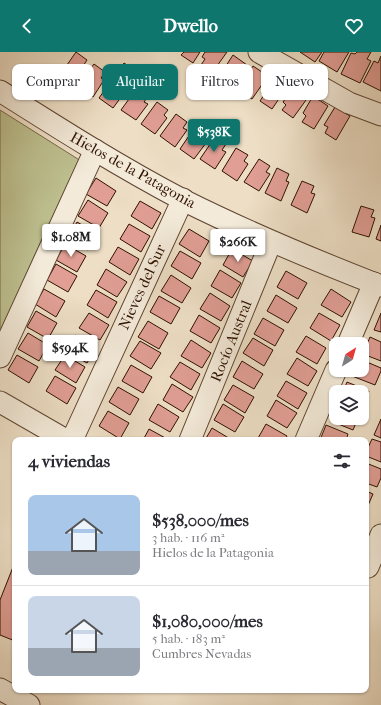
<!DOCTYPE html>
<html lang="es">
<head>
<meta charset="utf-8">
<style>
  :root { --surface:#fff; --page:#f2f2f3; --text:#2b2b33; --muted:#7c7c81; --line:#e1e1e2; --accent:#0f766e }
  body { margin:0; font-family:"IM FELL French Canon",serif; background:var(--page); color:var(--text); height:100vh; display:flex; flex-direction:column; font-size:15px; white-space:nowrap }
  * { box-sizing:border-box; margin:0 }
  p { font-size:13px; color:var(--muted) }
  .icon { flex:none; width:22px; height:22px; fill:none; stroke:currentColor; stroke-width:2; stroke-linecap:round; stroke-linejoin:round }
  .map { position:relative; flex:1; overflow:hidden }
  .panel { position:absolute; left:12px; top:385px; width:357px; height:256px; display:flex; flex-direction:column; background:var(--surface); border-radius:8px; box-shadow:0 1px 3px #0004 }
  .panel>* { flex:none }
  .top-card { position:absolute; left:12px; top:12px; width:357px; height:36px; display:flex; gap:8px }
  .needle { width:26px; rotate:37deg }
  .controls { position:absolute; left:329px; top:285px; display:grid; gap:8px }
  .controls a { display:grid; place-items:center; width:40px; height:40px; border-radius:8px; background:var(--surface); box-shadow:0 1px 3px #0004; font-size:20px }
  .price { position:absolute; translate:-50% -34px; padding:0 9px; border-radius:4px; background:#fff; color:#222; font-size:13px; line-height:26px; filter:drop-shadow(0 1px 2px #0008) }
  .price::after { content:''; position:absolute; left:50%; top:24px; width:12px; height:9px; margin-left:-6px; background:inherit; clip-path:polygon(0 0,100% 0,50% 100%) }
  .price.on { background:var(--accent); color:#fff }
  ul { padding:0; list-style:none }
  li { display:flex; align-items:center; gap:12px; height:100px; padding:0 16px }
  li+li { border-top:1px solid var(--line) }
  li span { display:grid; place-items:center; flex:none; width:112px; height:80px; border-radius:8px; color:#555 }
  li>.icon { margin-inline-start:auto }
  span .icon { width:48px; height:48px; fill:#fffc; stroke-width:1 }
  li b { font-size:17px }
  h2 { display:flex; justify-content:space-between; align-items:center; height:48px; padding:0 16px; font-size:17px }
  .pill { padding:0 14px; border-radius:8px; background:var(--surface); box-shadow:0 1px 3px #0004; font-size:14px; line-height:36px }
  .pill.on { background:var(--accent); color:#fff }
  header { display:flex; justify-content:space-between; align-items:center; height:52px; padding:0 16px; background:var(--accent); color:#fff; font-size:18px; font-weight:700 }
  .map>svg:first-child { display:block }
  .green { fill:#bec090; stroke:#766848 }
  .building { fill:#e09e94; stroke:#2f1100 }
  .lines { fill:none; stroke-linecap:round; stroke-linejoin:round }
  .street-casing { stroke:#5e4431; stroke-width:23 }
  .street { stroke:#f3ead9; stroke-width:21 }
  .labels { text-anchor:middle; stroke-width:3; stroke-linejoin:round; paint-order:stroke }
  .street-label { font-size:15px; fill:#2f1100; stroke:#f3ead9 }
</style>
</head>
<body>
<header><svg class="icon" aria-label="back" viewBox="0 0 24 24"><path d="M15 5l-7 7 7 7"/></svg>Dwello<svg class="icon" aria-label="heart" viewBox="0 0 24 24"><path d="M12 20l-8-8c-3-5 5-10 8-4 3-6 11-1 8 4z"/></svg></header>
<div class="map">
<svg width="381" height="653" viewBox="0 0 381 653">
  <rect width="100%" height="100%" fill="#eddec5"/>
  <filter id="stains"><feTurbulence type="fractalNoise" baseFrequency=".005" numOctaves="4"/><feColorMatrix values="0 0 0 0 .2 0 0 0 0 .09 0 0 0 0 .02 0 0 0 .5 -.17"/></filter>
  <radialGradient id="worn" r=".72"><stop offset=".6" stop-color="#630" stop-opacity="0"/><stop offset="1" stop-color="#630" stop-opacity=".3"/></radialGradient>
  <!-- green -->
  <path class="green" d="M0 58 81 109 0 283Z"/>
  <!-- building -->
  <g class="building">
    <path d="M76 0 87 8 83 14 86 16 74 33 60 23Z"/>
    <path d="M184 0H200L193 11 181 3Z"/>
    <path d="M205 0H227L212 21 201 13 205 7 202 5Z"/>
    <path d="M300 0H322L315 10Z"/>
    <path d="M324 0H349L337 20 319 9Z"/>
    <path d="M357 0H371L367 7 371 9 360 31 341 22 351 1 355 2Z"/>
    <path d="M233 3 247 13 232 36 221 28 225 22 222 20Z"/>
    <path d="M381 4V39L363 30 374 9 378 11Z"/>
    <path d="M124 11 139 21 113 56 99 46Z"/>
    <path d="M94 12 105 20 101 26 104 28 93 45 78 34Z"/>
    <path d="M253 14 268 24 252 47 241 39 245 33 241 31Z"/>
    <path d="M273 25 287 35 272 57 260 49 264 43 261 41Z"/>
    <path d="M295 34 309 44 293 66 282 58 286 53 283 50Z"/>
    <path d="M137 36 148 44 144 50 148 52 136 68 121 58Z"/>
    <path d="M313 44 328 54 314 77 302 70 306 64 303 61Z"/>
    <path d="M157 50 168 58 164 63 167 66 155 82 141 72Z"/>
    <path d="M335 55 350 64 336 88 325 81 328 75 324 73Z"/>
    <path d="M176 62 187 70 183 76 187 78 175 95 160 84Z"/>
    <path d="M195 75 206 82 202 88 206 91 194 107 180 97Z"/>
    <path d="M215 85 226 92 222 98 226 100 215 117 200 107Z"/>
    <path d="M236 96 248 103 244 109 248 112 237 129 222 119Z"/>
    <path d="M259 107 270 114 266 120 270 122 259 139 244 130Z"/>
    <path d="M277 116 289 122 286 129 289 130 281 149 265 141Z"/>
    <path d="M96 126 116 139 107 154 86 142Z"/>
    <path d="M302 129 314 134 311 141 315 142 307 161 291 153Z"/>
    <path d="M88 148 108 161 99 176 78 164Z"/>
    <path d="M140 149 161 161 152 177 131 164Z"/>
    <path d="M361 154 374 158 371 165 375 166 369 185 352 180Z"/>
    <path d="M77 170 98 182 88 198 68 186Z"/>
    <path d="M129 172 150 184 141 200 120 187Z"/>
    <path d="M381 173V189L376 187Z"/>
    <path d="M189 177 209 189 200 205 179 192Z"/>
    <path d="M65 192 86 204 77 220 56 208Z"/>
    <path d="M118 195 139 207 130 223 109 210Z"/>
    <path d="M232 197 253 209 243 225 223 213Z"/>
    <path d="M180 199 201 211 192 227 171 214Z"/>
    <path d="M56 212 77 224 68 240 47 228Z"/>
    <path d="M106 217 127 230 117 245 97 233Z"/>
    <path d="M220 218 241 231 232 246 211 234Z"/>
    <path d="M286 219 307 231 298 247 277 235Z"/>
    <path d="M171 223 191 236 182 251 161 239Z"/>
    <path d="M44 237 65 249 56 265 35 252Z"/>
    <path d="M331 237 351 250 342 265 321 253Z"/>
    <path d="M96 238 117 250 108 266 87 253Z"/>
    <path d="M210 241 230 254 221 269 200 257Z"/>
    <path d="M276 243 297 256 288 271 267 259Z"/>
    <path d="M159 244 180 256 171 272 150 260Z"/>
    <path d="M36 259 57 271 48 287 27 275Z"/>
    <path d="M89 261 109 273 100 288 79 276Z"/>
    <path d="M319 261 340 273 331 289 310 276Z"/>
    <path d="M381 261V280L374 278Z"/>
    <path d="M199 263 220 276 211 291 190 279Z"/>
    <path d="M263 266 284 278 275 294 254 282Z"/>
    <path d="M148 269 168 281 159 297 138 285Z"/>
    <path d="M28 281 48 293 39 309 18 297Z"/>
    <path d="M75 283 96 296 87 311 66 299Z"/>
    <path d="M306 284 326 296 317 312 296 300Z"/>
    <path d="M370 285 381 290V309L363 302Z"/>
    <path d="M253 286 273 298 264 314 243 301Z"/>
    <path d="M191 288 211 301 202 316 181 304Z"/>
    <path d="M140 289 161 301 151 317 130 304Z"/>
    <path d="M17 303 38 315 29 331 8 318Z"/>
    <path d="M65 303 85 315 76 331 55 318Z"/>
    <path d="M297 306 317 319 308 334 287 322Z"/>
    <path d="M362 308 381 316V319L375 333 352 324 355 318H362Z"/>
    <path d="M242 309 263 322 254 337 233 325Z"/>
    <path d="M180 310 200 322 191 338 170 325Z"/>
    <path d="M131 313 152 325 143 341 122 329Z"/>
    <path d="M55 324 76 336 67 352 46 339Z"/>
    <path d="M286 329 307 341 298 357 277 344Z"/>
    <path d="M347 330 369 339 362 356V340H343Z"/>
    <path d="M172 332 193 345 183 360 163 348Z"/>
    <path d="M233 333 254 345 245 361 224 348Z"/>
    <path d="M118 335 139 347 130 363 109 350Z"/>
    <path d="M276 348 297 361 287 376 267 364Z"/>
    <path d="M158 352 179 365 170 380 149 368Z"/>
    <path d="M223 352 244 365 235 380 214 368Z"/>
    <path d="M336 356V366H358L353 378 331 369Z"/>
    <path d="M108 359 129 371 120 387 99 374Z"/>
    <path d="M381 367V386L374 383Z"/>
    <path d="M266 372 287 384 285 388H257Z"/>
    <path d="M326 373 348 382 346 388H320Z"/>
    <path d="M212 376 232 388H205Z"/>
    <path d="M149 377 169 388H143Z"/>
    <path d="M372 387 381 390V410L366 404V400Z"/>
    <path d="M366 411 381 417V426L377 435 366 431Z"/>
    <path d="M366 439 373 442 366 458Z"/>
    <path d="M15 510V589L0 583V548Z"/>
  </g>
  <g class="lines">
    <!-- street casing -->
    <g class="street-casing">
      <g id="street">
        <path d="M259 0 349 51 381 63"/>
        <path d="M0 39C60 77 120 115 183 148 247 180 314 208 381 234"/>
        <path d="M348 292 374 231"/>
        <path d="M0 305 95 98"/>
        <path d="M0 350 66 388"/>
        <path d="M72 388 183 147"/>
        <path d="M190 388 271 190"/>
        <path d="M306 388 336 318"/>
        <path d="M368 515 381 483"/>
        <path d="M0 637 29 653"/>
      </g>
    </g>
    <!-- street -->
    <use href="#street" class="street"/>
  </g>
  <g class="labels">
    <!-- street labels -->
    <g class="street-label">
      <text transform="translate(133 118) rotate(29)" y="5">Hielos de la Patagonia</text>
      <text transform="translate(142 235) rotate(-65)" y="5">Nieves del Sur</text>
      <text transform="translate(231 289) rotate(-68)" y="5">Rocío Austral</text>
    </g>
  </g>
  <rect width="100%" height="100%" filter="url(#stains)"/>
  <rect width="100%" height="100%" fill="url(#worn)"/>
</svg>
<div class="controls">
<a><svg class="needle" viewBox="-14 -14 28 28"><path d="M0-13l5 13h-10z" fill="#e53935"/><path d="M0 13l5-13h-10z" fill="#7c7c81"/></svg></a>
<a><svg class="icon" aria-label="layers" viewBox="0 0 24 24"><path d="M12 4l9 5-9 5-9-5zM3 14l9 5 9-5"/></svg></a>
</div>
<b class="price on" style="left:214px;top:101px">$538K</b>
<b class="price" style="left:71px;top:206px">$1.08M</b>
<b class="price" style="left:238px;top:211px">$266K</b>
<b class="price" style="left:70px;top:317px">$594K</b>
<div class="top-card">
<a class="pill">Comprar</a>
<a class="pill on">Alquilar</a>
<a class="pill">Filtros</a>
<a class="pill">Nuevo</a>
</div>
<section class="panel">
<h2>4 viviendas<svg class="icon" aria-label="filters" viewBox="0 0 24 24"><path d="M4 7h16M4 17h16"/><circle cx="9" cy="7" r="2"/><circle cx="15" cy="17" r="2"/></svg></h2>
<ul>
<li><span style="background:linear-gradient(#a9c7e8 70%,#9aa5b1 0)"><svg class="icon" aria-label="home" viewBox="0 0 24 24"><path d="M3 11l9-7 9 7M6 9v11h12V9"/></svg></span><div><b>$538,000/mes</b><p>3 hab. · 116 m²</p><p>Hielos de la Patagonia</p></div></li>
<li><span style="background:linear-gradient(#c9d6e8 65%,#9aa5b1 0)"><svg class="icon" aria-label="home" viewBox="0 0 24 24"><path d="M3 11l9-7 9 7M6 9v11h12V9"/></svg></span><div><b>$1,080,000/mes</b><p>5 hab. · 183 m²</p><p>Cumbres Nevadas</p></div></li>
</ul>
</section>
</div>
</body>
</html>
